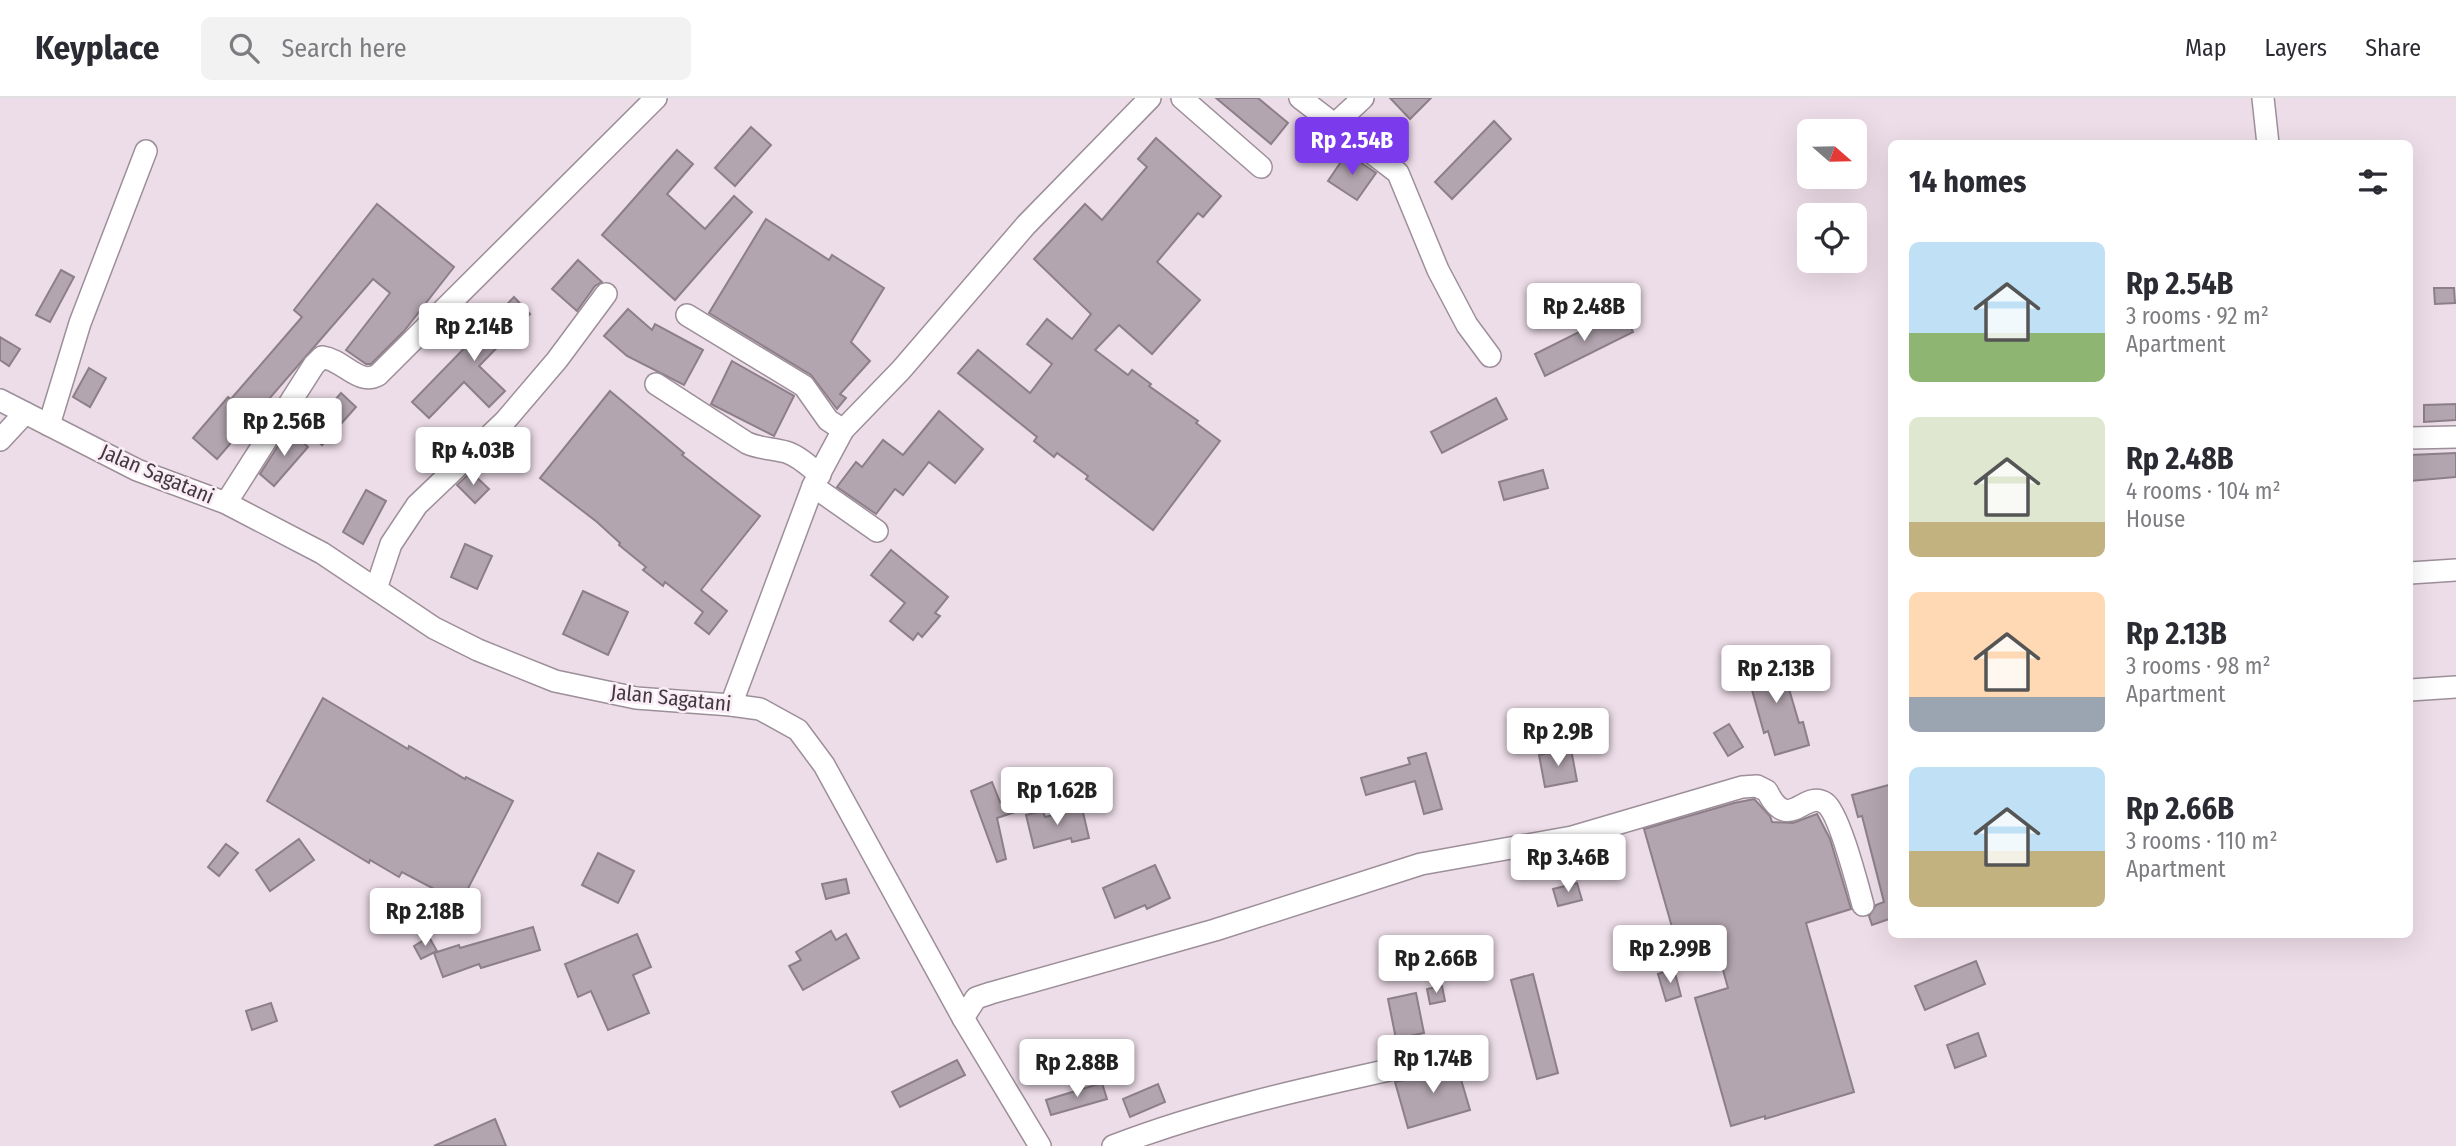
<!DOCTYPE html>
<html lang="en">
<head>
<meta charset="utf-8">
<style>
  :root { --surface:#fff; --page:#f2f2f3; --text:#2b2b33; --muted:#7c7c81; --line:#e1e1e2; --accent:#7c3aed }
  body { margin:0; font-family:"Fira Sans Condensed",sans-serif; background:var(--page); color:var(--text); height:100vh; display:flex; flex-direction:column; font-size:26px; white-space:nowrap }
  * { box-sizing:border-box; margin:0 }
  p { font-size:23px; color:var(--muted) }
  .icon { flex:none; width:38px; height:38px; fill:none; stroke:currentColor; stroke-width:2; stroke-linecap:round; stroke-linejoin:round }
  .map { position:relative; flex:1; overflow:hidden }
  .panel { position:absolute; left:1888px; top:42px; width:525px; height:798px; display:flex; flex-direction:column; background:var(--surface); border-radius:10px; box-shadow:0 7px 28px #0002 }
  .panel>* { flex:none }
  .needle { width:46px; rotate:110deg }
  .buttons { position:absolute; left:1797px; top:21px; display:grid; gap:14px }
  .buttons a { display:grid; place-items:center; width:70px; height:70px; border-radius:10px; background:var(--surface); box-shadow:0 7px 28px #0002; font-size:35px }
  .price { position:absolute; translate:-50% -60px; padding:0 16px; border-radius:7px; background:#fff; color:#222; font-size:23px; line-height:46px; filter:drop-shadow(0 2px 4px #0008) }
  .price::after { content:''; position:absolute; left:50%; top:42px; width:21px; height:16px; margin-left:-10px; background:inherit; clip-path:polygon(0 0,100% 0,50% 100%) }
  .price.active { background:var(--accent); color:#fff }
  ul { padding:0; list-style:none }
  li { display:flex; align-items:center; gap:21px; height:175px; padding:0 21px }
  li span { display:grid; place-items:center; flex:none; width:196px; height:140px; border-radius:10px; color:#555 }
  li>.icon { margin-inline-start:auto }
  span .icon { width:84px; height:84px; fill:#fffc; stroke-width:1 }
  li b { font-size:30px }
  h2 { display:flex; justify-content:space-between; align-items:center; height:84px; padding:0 21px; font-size:30px }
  header { display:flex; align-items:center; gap:42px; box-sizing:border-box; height:98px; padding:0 35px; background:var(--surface); border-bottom:2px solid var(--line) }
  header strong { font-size:33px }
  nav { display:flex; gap:38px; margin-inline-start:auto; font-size:24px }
  .search { width:490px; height:63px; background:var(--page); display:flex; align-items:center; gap:18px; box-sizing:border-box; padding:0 24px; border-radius:10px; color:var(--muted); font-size:26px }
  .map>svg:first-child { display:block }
  .building { fill:#b3a5af; stroke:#8d7f89; stroke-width:2 }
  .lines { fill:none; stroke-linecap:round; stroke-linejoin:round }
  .minor-casing { stroke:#9d8f99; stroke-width:24 }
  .minor { stroke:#fff; stroke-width:21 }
  .labels { text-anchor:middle; stroke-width:5; stroke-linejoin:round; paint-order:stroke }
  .street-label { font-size:21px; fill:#403a3e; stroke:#faebf5 }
</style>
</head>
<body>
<header>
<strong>Keyplace</strong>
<div class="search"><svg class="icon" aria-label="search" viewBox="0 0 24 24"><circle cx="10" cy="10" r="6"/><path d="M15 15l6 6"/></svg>Search here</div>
<nav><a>Map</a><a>Layers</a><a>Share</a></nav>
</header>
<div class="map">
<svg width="2456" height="1048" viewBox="0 0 2456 1048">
  <rect width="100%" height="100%" fill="#eddde8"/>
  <!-- building -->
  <g class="building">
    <path d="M1216 0H1258L1288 25 1271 46Z"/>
    <path d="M1390 0H1431L1410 21Z"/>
    <path d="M1494 23 1511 41 1452 101 1435 84Z"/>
    <path d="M751 29 771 47 735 88 715 70Z"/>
    <path d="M1156 40 1221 98 1203 119 1198 115 1157 164 1200 202 1152 256 1119 227 1095 252 1128 277 1132 272 1151 286 1149 288 1198 323 1196 325 1220 343 1153 432 1086 381 1088 378 1057 355 1054 359 1034 343 1037 339 958 275 978 252 1030 295 1052 266 1027 246 1047 221 1072 241 1091 216 1034 161 1085 106 1102 122 1147 69 1138 61Z"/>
    <path d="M677 52 693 66 667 96 705 131 734 98 752 114 675 202 602 137Z"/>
    <path d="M1347 55 1376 75 1357 102 1328 83Z"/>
    <path d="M377 106 454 169 404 233 371 266H366L346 252 390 195 373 181 217 361 193 340 228 299 231 301 302 219 294 212Z"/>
    <path d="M766 121 829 162 832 157 884 190 851 244 870 263 840 296 846 300 837 311 811 277 709 215Z"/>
    <path d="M578 162 602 184 595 188 577 213 552 191Z"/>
    <path d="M61 172 74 179 50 224 36 217Z"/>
    <path d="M2434 190H2454L2455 205 2435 206Z"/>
    <path d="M514 199 530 216 479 268 505 293 489 309 464 284 429 320 412 304Z"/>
    <path d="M628 211 652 232 655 226 703 252 684 287 627 258 604 238Z"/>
    <path d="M1623 212 1633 234 1545 278 1535 256Z"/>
    <path d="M0 239 20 251 9 268 0 262Z"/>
    <path d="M732 263 794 298 774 338 711 306Z"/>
    <path d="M89 270 106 280 90 309 73 299Z"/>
    <path d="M610 293 684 355 682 357 760 418 701 492 727 513 709 536 695 525 703 514 665 484 663 488 643 472 646 469 619 447 620 445 597 424 540 380Z"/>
    <path d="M341 295 356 309 322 347 307 334Z"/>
    <path d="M1496 300 1507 321 1442 355 1431 334Z"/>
    <path d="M2456 306V322L2424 324V307Z"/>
    <path d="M939 313 983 351 955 385 929 364 903 397 895 391 876 416 837 389 856 364 862 369 883 342 903 357Z"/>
    <path d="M289 331 308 349 274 388 260 376Z"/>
    <path d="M2456 355V379L2410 383V357Z"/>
    <path d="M1543 372 1548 390 1504 402 1499 384Z"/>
    <path d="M471 374 489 391 475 405 457 387Z"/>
    <path d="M366 392 386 403 363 446 343 434Z"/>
    <path d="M465 446 492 458 477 491 451 479Z"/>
    <path d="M891 452 948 499 935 515 940 518 922 539 918 535 913 542 890 523 905 505 871 477Z"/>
    <path d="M583 493 628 514 608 557 563 536Z"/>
    <path d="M1779 557 1799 625 1803 624 1809 647 1775 657 1768 633 1764 635 1745 567Z"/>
    <path d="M323 600 408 651 409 648 465 681 466 679 513 703 459 808 438 798 440 794 402 774 399 779 370 762 369 765 267 703Z"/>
    <path d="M1729 626 1743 649 1728 658 1714 635Z"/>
    <path d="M1571 651 1577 683 1545 689 1539 657Z"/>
    <path d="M1426 655 1442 711 1424 716 1415 683 1366 697 1361 680 1410 666 1408 660Z"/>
    <path d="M992 684 1000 704 1011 700 1015 714 997 720 1006 761 997 764 971 693Z"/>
    <path d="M1892 686V820L1872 827 1869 818 1876 807 1884 804 1862 718 1858 719 1852 697Z"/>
    <path d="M1754 701 1770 718 1772 724 1793 725 1817 716 1830 741 1851 811 1806 825 1854 994 1765 1021V1018L1731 1028 1695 900 1728 890 1716 847 1680 857 1644 731 1734 705Z"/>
    <path d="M1082 710 1089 740 1072 744 1071 740 1034 750 1026 717 1043 713 1045 719Z"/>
    <path d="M299 741 314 762 270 793 256 772Z"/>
    <path d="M226 746 238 755 219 778 208 769Z"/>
    <path d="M598 755 634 773 618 805 582 787Z"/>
    <path d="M1155 767 1170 800 1147 811 1145 807 1115 820 1103 790Z"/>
    <path d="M846 781 849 795 826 801 822 786Z"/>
    <path d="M1577 785 1582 802 1558 808 1553 791Z"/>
    <path d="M533 829 540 852 481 870 479 866 443 879 434 855 459 847 460 850Z"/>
    <path d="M831 833 836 842 846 836 859 860 803 892 789 868 801 862 796 854Z"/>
    <path d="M637 836 651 869 633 877 649 915 608 932 591 893 578 899 565 866Z"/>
    <path d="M429 839 437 853 421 861 414 848Z"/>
    <path d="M1976 863 1985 886 1925 912 1915 888Z"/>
    <path d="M1674 871 1681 898 1666 903 1658 876Z"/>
    <path d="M1533 876 1558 975 1537 981 1511 882Z"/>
    <path d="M1442 888 1445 903 1430 906 1427 891Z"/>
    <path d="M1416 895 1424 935 1396 941 1388 901Z"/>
    <path d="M271 905 277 923 252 932 246 913Z"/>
    <path d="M1978 935 1986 958 1955 970 1947 947Z"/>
    <path d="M1455 961 1470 1012 1408 1030 1395 984 1415 980 1421 976 1425 970Z"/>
    <path d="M957 962 965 977 900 1009 892 994Z"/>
    <path d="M1102 985 1107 1001 1051 1017 1046 1002Z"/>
    <path d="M1158 986 1165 1004 1130 1019 1123 1001Z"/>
    <path d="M495 1021 506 1048H434Z"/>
  </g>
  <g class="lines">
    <!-- minor casing -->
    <g class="minor-casing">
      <g id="minor">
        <path d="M1182 0 1261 69"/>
        <path d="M1300 0 1398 75 1438 172 1467 227 1490 258"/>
        <path d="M2263 0 2268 46"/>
        <path d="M1334 27 1363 0"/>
        <path d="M687 217 804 288 828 322 843 332"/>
        <path d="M656 286 747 345C760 351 772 350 786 354 799 358 810 369 820 377"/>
        <path d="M0 302 137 372 226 405 322 455 434 530 478 552 555 583 636 600 731 607 760 611 798 632 824 667 963 920 1040 1048"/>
        <path d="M49 327 80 225 146 53"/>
        <path d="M2410 340 2456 339"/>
        <path d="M0 342 25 315"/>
        <path d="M813 388 877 433"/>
        <path d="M226 405 314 267 322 259C344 262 358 288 378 277L656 0"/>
        <path d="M2410 475 2456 472"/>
        <path d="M376 491 391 446 417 407 505 323 557 262 606 196"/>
        <path d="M2410 592 2456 589"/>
        <path d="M731 607 813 388 843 332 901 272 1026 127 1150 0"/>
        <path d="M963 920 976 900 991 895 1215 832 1421 766 1572 739 1742 689 1757 688 1767 693C1789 737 1804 691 1825 705 1839 714 1858 789 1863 807"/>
        <path d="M1113 1048C1209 1011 1312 989 1412 967"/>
      </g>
    </g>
    <!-- minor -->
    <use href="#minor" class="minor"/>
  </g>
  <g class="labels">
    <!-- street labels -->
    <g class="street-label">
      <text transform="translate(157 376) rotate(23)" y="7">Jalan Sagatani</text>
      <text transform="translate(671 600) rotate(6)" y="7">Jalan Sagatani</text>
    </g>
  </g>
</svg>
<div class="buttons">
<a><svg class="needle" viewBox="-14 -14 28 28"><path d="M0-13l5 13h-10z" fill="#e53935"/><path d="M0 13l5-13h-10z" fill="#7c7c81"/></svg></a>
<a><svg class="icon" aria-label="locate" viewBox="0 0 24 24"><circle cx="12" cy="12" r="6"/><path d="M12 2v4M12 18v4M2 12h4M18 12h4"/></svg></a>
</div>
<b class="price active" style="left:1352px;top:79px">Rp 2.54B</b>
<b class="price" style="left:1584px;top:245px">Rp 2.48B</b>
<b class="price" style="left:474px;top:265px">Rp 2.14B</b>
<b class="price" style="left:284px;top:360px">Rp 2.56B</b>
<b class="price" style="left:473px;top:389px">Rp 4.03B</b>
<b class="price" style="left:1776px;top:607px">Rp 2.13B</b>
<b class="price" style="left:1558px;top:670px">Rp 2.9B</b>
<b class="price" style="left:1057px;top:729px">Rp 1.62B</b>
<b class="price" style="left:1568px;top:796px">Rp 3.46B</b>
<b class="price" style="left:425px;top:850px">Rp 2.18B</b>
<b class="price" style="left:1670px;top:887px">Rp 2.99B</b>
<b class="price" style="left:1436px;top:897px">Rp 2.66B</b>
<b class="price" style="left:1433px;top:997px">Rp 1.74B</b>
<b class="price" style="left:1077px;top:1001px">Rp 2.88B</b>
<section class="panel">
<h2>14 homes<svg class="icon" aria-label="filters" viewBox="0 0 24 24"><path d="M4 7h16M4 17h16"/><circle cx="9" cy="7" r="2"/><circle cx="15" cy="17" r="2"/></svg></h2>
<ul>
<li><span style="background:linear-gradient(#bfe0f5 65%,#8fb573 0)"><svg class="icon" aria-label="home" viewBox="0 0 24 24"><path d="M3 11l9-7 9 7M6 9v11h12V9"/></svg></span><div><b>Rp 2.54B</b><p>3 rooms · 92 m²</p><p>Apartment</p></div></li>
<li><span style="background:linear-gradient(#dfe7d0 75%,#c2b280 0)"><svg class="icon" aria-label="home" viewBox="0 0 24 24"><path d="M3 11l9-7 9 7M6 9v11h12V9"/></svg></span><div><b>Rp 2.48B</b><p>4 rooms · 104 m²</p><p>House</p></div></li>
<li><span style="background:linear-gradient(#ffd9b3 75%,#9aa5b1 0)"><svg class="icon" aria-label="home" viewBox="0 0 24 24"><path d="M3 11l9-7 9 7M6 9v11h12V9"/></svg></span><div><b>Rp 2.13B</b><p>3 rooms · 98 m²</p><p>Apartment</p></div></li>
<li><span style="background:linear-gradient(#bfe0f5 60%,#c2b280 0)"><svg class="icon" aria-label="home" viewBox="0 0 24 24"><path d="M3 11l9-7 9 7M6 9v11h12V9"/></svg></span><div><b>Rp 2.66B</b><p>3 rooms · 110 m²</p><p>Apartment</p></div></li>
</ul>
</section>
</div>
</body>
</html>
